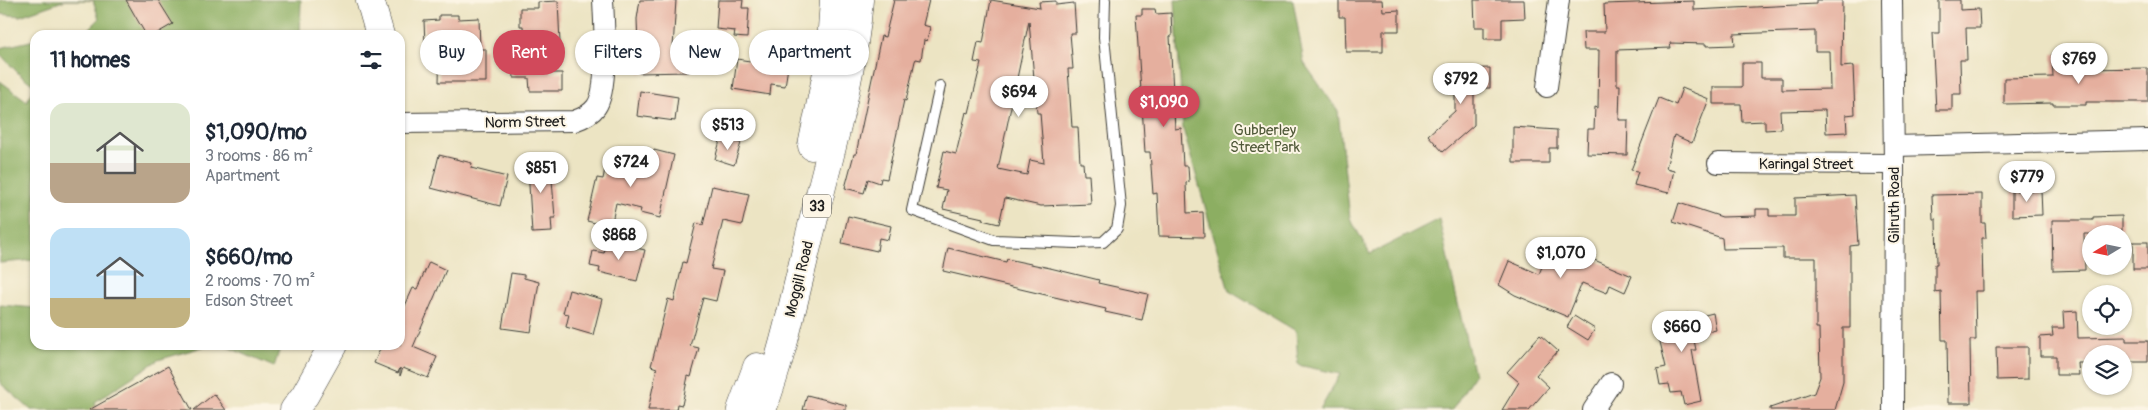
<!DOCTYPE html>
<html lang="en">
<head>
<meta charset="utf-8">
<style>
  :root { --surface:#fff; --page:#f6f6f7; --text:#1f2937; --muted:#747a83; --accent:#d1495b }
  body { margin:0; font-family:Pangolin,sans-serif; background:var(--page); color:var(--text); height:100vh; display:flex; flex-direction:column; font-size:19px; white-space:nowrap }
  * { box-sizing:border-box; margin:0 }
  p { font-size:16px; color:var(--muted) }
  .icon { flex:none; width:28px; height:28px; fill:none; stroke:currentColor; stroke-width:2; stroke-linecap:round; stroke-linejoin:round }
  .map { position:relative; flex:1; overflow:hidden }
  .side { position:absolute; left:30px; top:30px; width:375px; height:320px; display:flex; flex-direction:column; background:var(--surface); border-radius:15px; box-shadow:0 1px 4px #0004 }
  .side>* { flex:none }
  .top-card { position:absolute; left:420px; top:30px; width:475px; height:45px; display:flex; gap:10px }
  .needle { width:32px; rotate:260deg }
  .fabs { position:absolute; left:2082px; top:225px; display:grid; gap:10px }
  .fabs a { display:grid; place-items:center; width:50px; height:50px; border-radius:50%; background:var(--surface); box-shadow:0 1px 4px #0004; font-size:25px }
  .price { position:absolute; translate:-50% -42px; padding:0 11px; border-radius:18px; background:#fff; color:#222; font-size:16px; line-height:32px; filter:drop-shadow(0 1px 2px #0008) }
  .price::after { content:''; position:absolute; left:50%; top:30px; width:15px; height:11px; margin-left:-8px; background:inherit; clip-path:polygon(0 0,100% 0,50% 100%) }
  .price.on { background:var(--accent); color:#fff }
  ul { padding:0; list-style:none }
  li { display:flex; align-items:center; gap:15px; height:125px; padding:0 20px }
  li span { display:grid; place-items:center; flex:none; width:140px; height:100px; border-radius:15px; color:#555 }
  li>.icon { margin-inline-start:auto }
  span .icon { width:60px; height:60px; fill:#fffc; stroke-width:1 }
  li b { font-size:21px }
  h2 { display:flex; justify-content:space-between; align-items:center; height:60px; padding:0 20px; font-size:21px }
  .chip { padding:0 18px; border-radius:22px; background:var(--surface); box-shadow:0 1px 4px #0004; font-size:18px; line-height:45px }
  .chip.on { background:var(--accent); color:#fff }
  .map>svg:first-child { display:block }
  .forest { fill:#8cae62; stroke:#54653f }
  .building { fill:#e5af9e; fill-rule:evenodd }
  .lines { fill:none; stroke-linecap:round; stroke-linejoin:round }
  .lane-casing { stroke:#3b3a35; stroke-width:12 }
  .street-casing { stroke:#3b3a35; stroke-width:22 }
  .secondary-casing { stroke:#3b3a35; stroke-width:29 }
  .highway-casing { stroke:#3b3a35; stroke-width:29 }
  .lane { stroke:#fff; stroke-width:10 }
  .street { stroke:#fff; stroke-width:20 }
  .secondary { stroke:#fff; stroke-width:28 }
  .highway { stroke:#fff; stroke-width:28 }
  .labels { text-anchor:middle; stroke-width:4; stroke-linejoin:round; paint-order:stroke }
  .shield { fill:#fcf5e5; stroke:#5f5d58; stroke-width:1 }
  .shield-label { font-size:14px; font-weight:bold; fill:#1c1c1c }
  .street-label { font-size:15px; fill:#1c1c1c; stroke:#fcf5e5 }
  .park-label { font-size:15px; fill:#505939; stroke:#fcf5e5 }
</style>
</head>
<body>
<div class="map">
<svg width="2148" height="410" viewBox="0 0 2148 410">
  <rect width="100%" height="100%" fill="#fcf5e5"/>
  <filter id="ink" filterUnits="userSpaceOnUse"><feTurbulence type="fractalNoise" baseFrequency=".02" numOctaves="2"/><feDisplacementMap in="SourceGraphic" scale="10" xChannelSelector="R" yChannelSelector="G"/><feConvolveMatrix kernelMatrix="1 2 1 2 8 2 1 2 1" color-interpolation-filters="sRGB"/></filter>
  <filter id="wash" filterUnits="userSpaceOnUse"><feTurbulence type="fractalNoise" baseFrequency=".0096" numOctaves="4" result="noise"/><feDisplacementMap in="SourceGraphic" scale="20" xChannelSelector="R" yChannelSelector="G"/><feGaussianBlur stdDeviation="1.12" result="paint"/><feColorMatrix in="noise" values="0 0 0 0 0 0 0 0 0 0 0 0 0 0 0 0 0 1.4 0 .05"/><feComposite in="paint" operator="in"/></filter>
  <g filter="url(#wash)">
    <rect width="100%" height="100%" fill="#ece4c3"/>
    <!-- forest -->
    <g class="forest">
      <path d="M0 0H301L300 35H83L99 19 93 0H66L20 16 0 14Z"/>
      <path d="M1175 0H1293L1304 63 1338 111 1350 218 1370 254 1439 219 1474 375 1452 410H1320L1340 374 1298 365 1296 331 1229 291 1183 129Z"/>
      <path d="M35 40V260L0 263V81L27 101 35 86 19 74 0 54V48Z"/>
      <path d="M0 305 35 308V345H209L158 360 95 402 98 410H31L0 383Z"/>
      <path d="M223 345H281L274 367Z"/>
    </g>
    <g id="blocks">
      <!-- building -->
      <g class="building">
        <path d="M126 0H158L173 24 154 35H146Z"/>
        <path d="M640 0H676L673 48 688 47 689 72 639 73 637 19Z"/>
        <path d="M718 0H743L742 8H749L747 38 734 37 735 31 716 29Z"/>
        <path d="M894 0H929L923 25 930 27 927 41 924 40 921 60 916 59 915 61 906 101 904 100 887 179 881 178 880 183 868 179 864 193 845 188 854 154H856L881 36 885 37Z"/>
        <path d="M991 0 1040 8 1039 2 1056 1V5L1074 3 1076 33H1070L1073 69H1068L1072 127H1078L1080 163H1083L1084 175H1089L1091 204 1041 206 1005 198 999 224 982 220 983 218 943 209 947 190 936 188 944 151 956 154 966 112 969 113 981 63 974 62 978 42 983 43ZM1029 21 1037 113H1040L1044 163 1030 160 1027 175 998 169Z"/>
        <path d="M1339 0H1382L1383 11 1399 10V31H1383V52H1346L1345 17H1339Z"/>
        <path d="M1474 0H1524L1525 18 1502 19V39H1484V27H1475Z"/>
        <path d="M1816 0H1842L1841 67 1853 66 1855 114 1846 115 1847 132 1826 133 1825 110 1780 111 1781 129 1765 130V121L1742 122 1741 104H1713V87H1742V63H1761V78H1782V90L1830 89 1829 51H1815V31L1734 34 1735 45 1706 46V44L1670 43 1671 48 1617 50V85H1620L1619 120H1628L1627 155 1587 154 1588 129H1594L1595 107 1598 108 1599 50H1584L1583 32H1605L1604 4 1694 1V10L1816 4Z"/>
        <path d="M1939 0H1960V10L1979 9 1980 28H1966L1967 60H1960L1961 94H1952V110H1936L1932 33H1939Z"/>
        <path d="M558 1 560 43H551V73H562V91H530L529 78H514L513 61H525L523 26H520V8H538V2Z"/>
        <path d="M1142 9H1155L1156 14 1171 13 1172 36H1170L1175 129 1181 128 1183 166H1188L1189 182 1186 183 1187 213 1203 212 1204 237 1159 236 1157 193 1153 194 1150 152H1145L1136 15H1142Z"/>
        <path d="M439 15H458V19L479 18 480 49H486V82H439L440 44H425L424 21 439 20Z"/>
        <path d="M2052 54H2074V67H2085V69L2148 68V102H2086V105H2053V103L2004 104V78L2053 77Z"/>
        <path d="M737 59 788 67 785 86 771 84 770 95 733 89Z"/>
        <path d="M1490 68V88H1474V125L1443 152 1428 135 1455 111V89H1450L1449 69Z"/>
        <path d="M1682 88 1709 99 1692 143 1674 135 1666 168 1674 170 1669 193 1634 185 1638 171 1631 170 1659 98 1676 105Z"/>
        <path d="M640 91 678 97 675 121 637 116Z"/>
        <path d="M1513 127 1557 130V148H1549V163H1513Z"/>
        <path d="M721 137 741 143 734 165 715 159Z"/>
        <path d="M654 150 674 155 660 218 640 213 641 209 616 203 611 227 587 221 597 178 603 179 607 159 650 169Z"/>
        <path d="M550 154 555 218H551L552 232 532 233 528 169 532 155Z"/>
        <path d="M439 155 472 163 471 168 507 177 500 206 431 188Z"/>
        <path d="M712 186 749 194 742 225 723 221 711 269 723 271 716 301 703 298 690 346 699 348 691 377 688 376 682 405 677 404 676 410H648L657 368 651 366 668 299 674 301 683 262 686 263 696 223 703 225Z"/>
        <path d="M2041 190 2042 215 2012 216V191Z"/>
        <path d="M1982 194V223H1985L1986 238H1982L1983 291H1975L1976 340H1970L1971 403H1948L1947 340H1942L1941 291 1935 292V264H1937L1936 219H1933L1932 195Z"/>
        <path d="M1855 195 1858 245 1850 246V328H1843V382L1835 410H1770V408L1814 393 1820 377 1819 328H1816V258H1783V248L1723 249 1722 238 1673 222 1679 203 1722 217 1756 216V209H1769V216H1795V198Z"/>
        <path d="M848 216 891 226 888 240 879 238 877 251 842 243Z"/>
        <path d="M2122 216V234H2084L2085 270 2053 271 2052 220H2093V217Z"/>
        <path d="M607 241 645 250 637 281 599 272 600 268 590 266 593 251 604 253Z"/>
        <path d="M1552 242 1632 276 1625 292 1610 285 1607 293 1582 283 1568 317 1515 295 1499 285 1509 261 1539 274Z"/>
        <rect x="2133" y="242" width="15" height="27"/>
        <path d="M948 248 1006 262 1007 259 1050 268 1099 280 1098 283 1148 294 1142 320 1105 312 1106 309 943 271Z"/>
        <path d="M429 262 446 270 413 347 437 357 428 378 403 368 400 376V368L398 373 374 363 382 345H400V317L413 288 417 289Z"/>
        <path d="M511 273 524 275V278L539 282 531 332 502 328Z"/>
        <path d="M569 290 602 299 593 335 566 327 569 314 563 313Z"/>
        <path d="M2077 311 2078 338 2126 337V341H2148V362H2124V354H2091V363H2078L2079 375H2056V356H2040V337L2053 336 2052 328H2064L2063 312Z"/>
        <path d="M1688 313 1689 319 1713 313 1716 330 1693 335 1696 350H1692L1701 401 1684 405 1681 392 1671 393 1669 384 1660 385 1657 369 1666 367 1655 321Z"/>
        <path d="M1574 316 1595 329 1588 340 1567 327Z"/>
        <path d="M1540 335 1558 351 1536 375 1549 387 1529 410H1502L1519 382 1507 372Z"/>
        <path d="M1996 347H2028V379L1997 380Z"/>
        <path d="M168 366 192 410H89Z"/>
        <path d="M214 394 226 410H194Z"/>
        <path d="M807 395 846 405V410H803Z"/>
      </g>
    </g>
  </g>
  <g filter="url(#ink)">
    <use href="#blocks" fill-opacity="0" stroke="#3b3a35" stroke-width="1"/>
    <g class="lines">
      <!-- lane casing -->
      <g class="lane-casing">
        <path id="lane" d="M940 86 912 210 994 240 1076 243 1103 242 1117 229 1121 206 1104 37 1105 0"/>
      </g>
      <!-- street casing -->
      <g class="street-casing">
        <g id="street">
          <path d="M1892 0 1894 164 1893 410"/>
          <path d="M1547 87 1559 0"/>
          <path d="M400 123 574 121C583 118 591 114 596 107 609 90 604 22 603 0"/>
          <path d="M1894 146 2148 140"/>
          <path d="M1718 163 1894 164"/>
          <path d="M1593 410 1611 383"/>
        </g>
      </g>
      <!-- secondary casing -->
      <g class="secondary-casing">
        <g id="secondary">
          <path d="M370 0 380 35"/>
          <path d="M294 410 305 395 333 345"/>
        </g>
      </g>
      <!-- highway casing -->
      <g class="highway-casing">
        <g id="highway">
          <path d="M812 146 830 58 834 0"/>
          <path d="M741 410 757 367"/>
          <path d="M762 410C784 352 796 290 811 230 829 156 853 77 859 0"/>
        </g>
      </g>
      <!-- lane -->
      <use href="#lane" class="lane"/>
      <!-- street -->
      <use href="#street" class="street"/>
      <!-- secondary -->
      <use href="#secondary" class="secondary"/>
      <!-- highway -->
      <use href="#highway" class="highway"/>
    </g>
  </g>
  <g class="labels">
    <!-- shield labels -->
    <rect class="shield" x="803" y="194.5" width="28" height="23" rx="4"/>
    <g class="shield-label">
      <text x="817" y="211">33</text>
    </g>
    <!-- street labels -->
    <g class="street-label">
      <text transform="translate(525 122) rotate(-1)" y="5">Norm Street</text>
      <text x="1806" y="169">Karingal Street</text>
      <text transform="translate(1894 205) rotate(-90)" y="5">Gilruth Road</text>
      <text transform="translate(799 279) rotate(-76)" y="5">Moggill Road</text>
    </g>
    <!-- park labels -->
    <g class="park-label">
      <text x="1265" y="135">Gubberley<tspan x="1265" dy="17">Street Park</tspan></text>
    </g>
  </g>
</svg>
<div class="fabs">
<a><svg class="needle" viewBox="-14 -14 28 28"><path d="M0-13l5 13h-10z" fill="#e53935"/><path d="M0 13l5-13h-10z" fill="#747a83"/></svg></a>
<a><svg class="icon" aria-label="locate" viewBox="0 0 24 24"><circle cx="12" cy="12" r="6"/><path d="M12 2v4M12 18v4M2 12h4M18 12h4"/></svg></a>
<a><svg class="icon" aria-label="layers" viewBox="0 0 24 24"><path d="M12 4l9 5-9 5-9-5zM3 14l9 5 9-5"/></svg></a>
</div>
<b class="price" style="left:2079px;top:85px">$769</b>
<b class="price" style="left:1461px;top:105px">$792</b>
<b class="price" style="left:1019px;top:118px">$694</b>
<b class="price on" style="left:1164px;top:128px">$1,090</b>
<b class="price" style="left:728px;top:151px">$513</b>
<b class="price" style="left:631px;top:188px">$724</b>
<b class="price" style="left:541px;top:194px">$851</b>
<b class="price" style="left:2027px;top:203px">$779</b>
<b class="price" style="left:619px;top:261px">$868</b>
<b class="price" style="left:1561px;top:279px">$1,070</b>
<b class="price" style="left:1682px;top:353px">$660</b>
<div class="top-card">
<a class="chip">Buy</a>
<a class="chip on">Rent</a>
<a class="chip">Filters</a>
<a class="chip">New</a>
<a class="chip">Apartment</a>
</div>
<section class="side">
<h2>11 homes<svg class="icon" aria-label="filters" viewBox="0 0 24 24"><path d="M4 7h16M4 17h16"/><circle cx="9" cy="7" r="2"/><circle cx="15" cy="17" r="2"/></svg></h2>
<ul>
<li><span style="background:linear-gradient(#dfe7d0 60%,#b9a48a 0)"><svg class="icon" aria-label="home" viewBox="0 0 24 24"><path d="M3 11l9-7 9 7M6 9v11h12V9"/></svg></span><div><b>$1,090/mo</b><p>3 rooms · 86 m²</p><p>Apartment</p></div></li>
<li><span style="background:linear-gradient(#bfe0f5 70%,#c2b280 0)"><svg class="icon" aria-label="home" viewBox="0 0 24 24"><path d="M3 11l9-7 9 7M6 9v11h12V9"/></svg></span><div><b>$660/mo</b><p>2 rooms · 70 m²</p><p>Edson Street</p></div></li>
</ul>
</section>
</div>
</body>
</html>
